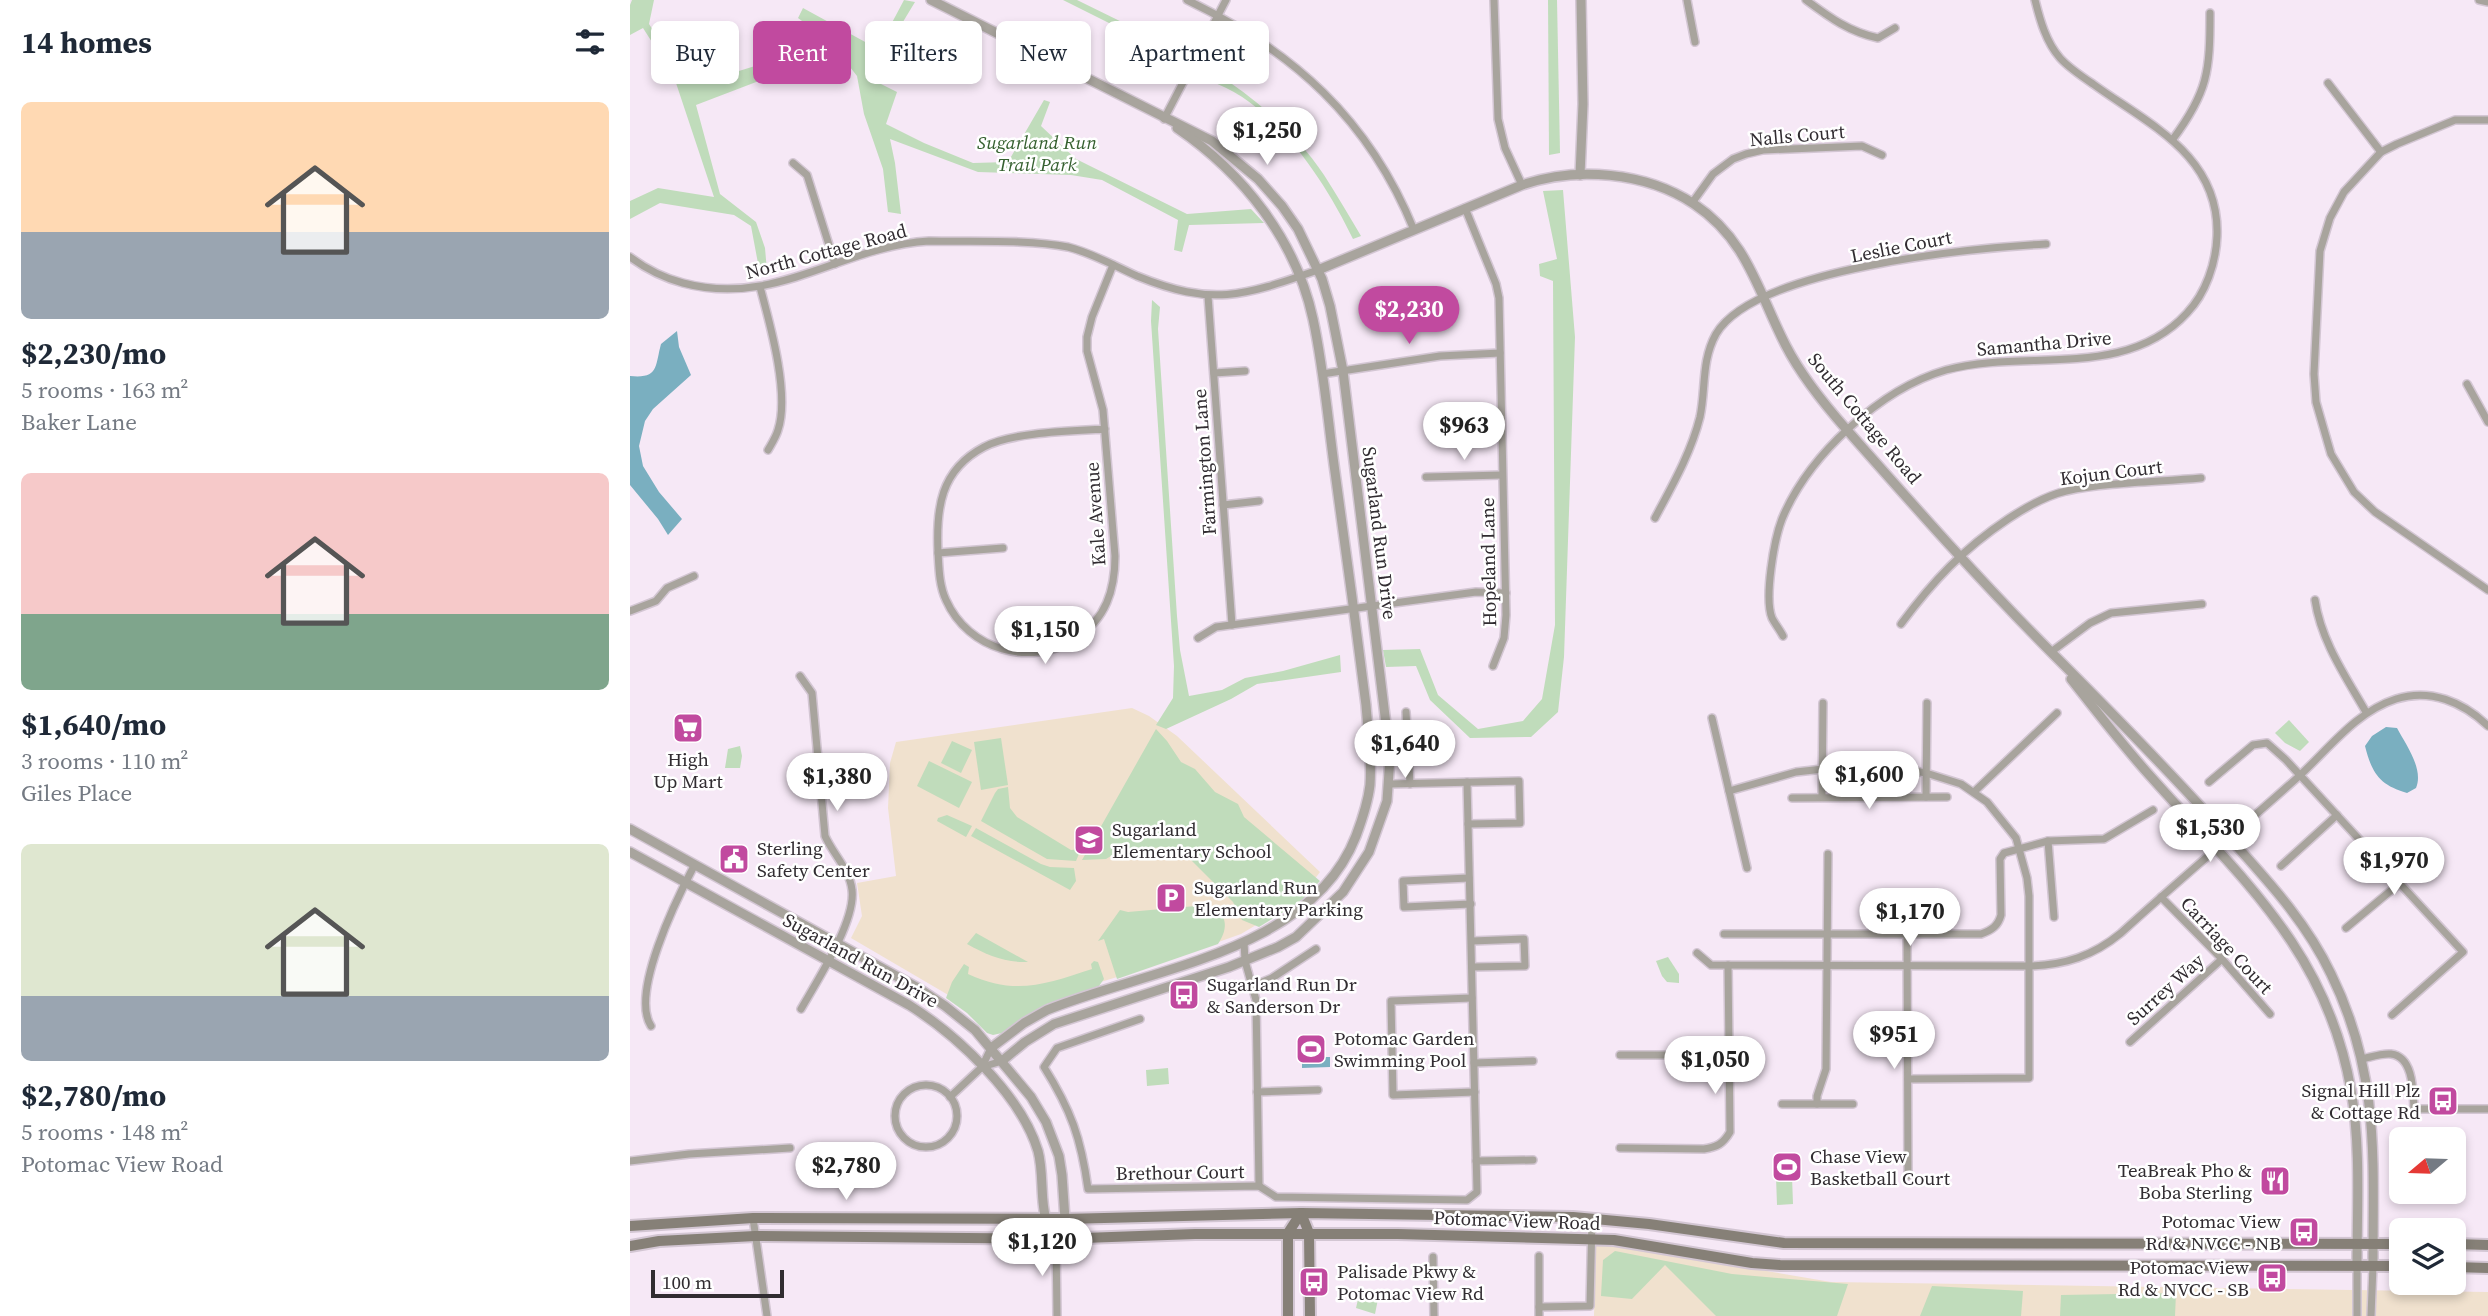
<!DOCTYPE html>
<html lang="en">
<head>
<meta charset="utf-8">
<style>
  :root { --surface:#fff; --page:#f2f2f3; --text:#1f2937; --muted:#747a83; --accent:#c14a9f }
  body { margin:0; font-family:"Source Serif 4",serif; background:var(--page); color:var(--text); height:100vh; display:flex; flex-direction:column; font-size:26px; white-space:nowrap }
  * { box-sizing:border-box; margin:0 }
  p { font-size:23px; color:var(--muted) }
  .icon { flex:none; width:38px; height:38px; fill:none; stroke:currentColor; stroke-width:2; stroke-linecap:round; stroke-linejoin:round }
  .map { position:relative; flex:1; overflow:hidden }
  .side { display:flex; flex-direction:column; background:var(--surface); width:630px }
  .side>* { flex:none }
  .guide { position:absolute; left:21px; top:21px; width:665px; height:63px; display:flex; gap:14px }
  .needle { width:46px; rotate:251deg }
  .controls { position:absolute; left:1759px; top:1127px; display:grid; gap:14px }
  .controls a { display:grid; place-items:center; width:77px; height:77px; border-radius:10px; background:var(--surface); box-shadow:0 4px 10px #0003; font-size:35px }
  .scale { position:absolute; left:21px; bottom:18px; width:133px; box-sizing:border-box; padding-left:7px; border:4px solid #312c31; border-top:0; font-size:19px; line-height:24px; white-space:nowrap; color:#312c31; -webkit-text-stroke:5px #fff; paint-order:stroke }
  .price { position:absolute; translate:-50% -60px; padding:0 16px; border-radius:24px; background:#fff; color:#222; font-size:23px; line-height:46px; filter:drop-shadow(0 2px 4px #0008) }
  .price::after { content:''; position:absolute; left:50%; top:42px; width:21px; height:16px; margin-left:-10px; background:inherit; clip-path:polygon(0 0,100% 0,50% 100%) }
  .price.current { background:var(--accent); color:#fff }
  ul { padding:0; list-style:none }
  li { display:grid; align-content:center; gap:14px; height:371px; padding:0 21px }
  li span { display:grid; place-items:center; height:217px; border-radius:10px; color:#555 }
  li>.icon { margin-inline-start:auto }
  span .icon { width:126px; height:126px; fill:#fffc; stroke-width:1 }
  li b { font-size:30px }
  h2 { display:flex; justify-content:space-between; align-items:center; height:84px; padding:0 21px; font-size:30px }
  .pill { padding:0 24px; border-radius:10px; background:var(--surface); box-shadow:0 4px 10px #0003; font-size:24px; line-height:63px }
  .pill.current { background:var(--accent); color:#fff }
  main { display:flex; flex:1; min-height:0 }
  .map>svg:first-child { display:block }
  .education { fill:#f0e1ce }
  .green { fill:#c0dcbb }
  .water { fill:#7aafc0 }
  .lines { fill:none; stroke-linecap:round; stroke-linejoin:round }
  .minor-casing { stroke:#d3c6d3; stroke-width:10 }
  .tertiary-casing { stroke:#d3c6d3; stroke-width:12 }
  .secondary-casing { stroke:#d3c6d3; stroke-width:14 }
  .minor { stroke:#a8a49d; stroke-width:7 }
  .tertiary { stroke:#a8a49d; stroke-width:9 }
  .secondary { stroke:#868077; stroke-width:10 }
  .labels { text-anchor:middle; stroke-width:5; stroke-linejoin:round; paint-order:stroke }
  .street-label { font-size:19px; fill:#312c31; stroke:#fff }
  .park-label { font-size:19px; font-style:italic; fill:#35602f; stroke:#fff }
  .poi-label { font-size:19px; fill:#312c31; stroke:#fff; text-anchor:start }
</style>
</head>
<body>
<main>
<section class="side">
<h2>14 homes<svg class="icon" aria-label="filters" viewBox="0 0 24 24"><path d="M4 7h16M4 17h16"/><circle cx="9" cy="7" r="2"/><circle cx="15" cy="17" r="2"/></svg></h2>
<ul>
<li><span style="background:linear-gradient(#ffd9b3 60%,#9aa5b1 0)"><svg class="icon" aria-label="home" viewBox="0 0 24 24"><path d="M3 11l9-7 9 7M6 9v11h12V9"/></svg></span><div><b>$2,230/mo</b><p>5 rooms · 163 m²</p><p>Baker Lane</p></div></li>
<li><span style="background:linear-gradient(#f6c9c9 65%,#7fa58c 0)"><svg class="icon" aria-label="home" viewBox="0 0 24 24"><path d="M3 11l9-7 9 7M6 9v11h12V9"/></svg></span><div><b>$1,640/mo</b><p>3 rooms · 110 m²</p><p>Giles Place</p></div></li>
<li><span style="background:linear-gradient(#dfe7d0 70%,#9aa5b1 0)"><svg class="icon" aria-label="home" viewBox="0 0 24 24"><path d="M3 11l9-7 9 7M6 9v11h12V9"/></svg></span><div><b>$2,780/mo</b><p>5 rooms · 148 m²</p><p>Potomac View Road</p></div></li>
</ul>
</section>
<div class="map">
<svg width="1858" height="1316" viewBox="0 0 1858 1316">
  <rect width="100%" height="100%" fill="#f6e8f6"/>
  <!-- education -->
  <g class="education">
    <path d="M502 708 519 716 547 736 690 872 678 888 663 903 611 934 504 972 447 989 320 996 221 938 232 916 227 883 266 876 258 808 260 763 266 742Z"/>
    <path d="M966 1242 1201 1282 1858 1292V1316H964Z"/>
  </g>
  <!-- green -->
  <g class="green">
    <path d="M2 0H24L19 24 37 51 58 43 70 83 177 50 187 32 168 18 173 8 248 49 274 0 285 2 239 78 267 92 256 124 294 143 343 163 378 162 414 100 420 102 411 126 446 159 557 214 621 209 634 223 559 225 552 252 544 250 548 220 472 180 441 175 348 172 260 139 265 163 271 214 258 212 253 169 234 114 227 76 220 67 198 63 178 62 66 105 90 194 126 222 135 248 137 271 130 274 121 226 104 215 30 203 0 219V201L28 188 84 197 40 65 36 64 13 28 0 35V5Z"/>
    <path d="M433 0H447L555 53 550 63 481 24Z"/>
    <path d="M918 0H927L930 153 919 155Z"/>
    <path d="M583 71C625 98 666 133 694 175 707 195 719 216 731 236L723 239C695 181 643 101 579 81Z"/>
    <path d="M933 190 945 337 934 657 928 712 901 737 840 738 800 700 786 666 756 667 753 650 790 649 808 695 848 729 893 721 912 699 925 625 923 281 910 276 909 264 927 259 913 191Z"/>
    <path d="M522 300 530 307 528 329 547 616 550 650 559 696 592 690 615 678 653 671 710 655 711 672 627 684 601 699 536 729 526 725 543 698 544 666 521 321Z"/>
    <path d="M1659 720 1679 742 1670 751 1655 743 1645 733Z"/>
    <path d="M526 729 537 741 551 762 565 769 585 792 608 804 614 817 690 881 671 901 629 927 612 920 603 902 556 855 537 847 491 850 476 859 452 860Z"/>
    <path d="M371 738 378 785 351 790 344 742Z"/>
    <path d="M322 741 342 750 331 773 311 763Z"/>
    <path d="M110 746 112 756 110 768H95L98 749Z"/>
    <path d="M299 761 342 782 329 808 287 786Z"/>
    <path d="M378 787 380 808 387 817 441 850 451 849 446 861 417 859 351 821 365 793 368 789Z"/>
    <path d="M317 815 342 826 336 837 307 821 308 818Z"/>
    <path d="M346 828 411 864 420 867 444 868 446 881 440 890 341 836Z"/>
    <path d="M577 905C598 912 599 928 588 944L487 979 474 939 468 941 490 910 498 912Z"/>
    <path d="M346 933 398 962C375 963 357 955 337 944Z"/>
    <path d="M1038 957 1049 974V983L1037 982 1032 976 1026 961Z"/>
    <path d="M464 961 468 962 474 979 469 986 417 1004 372 1033 363 1035 357 1033 337 1013 316 998 322 982 334 964 339 967 338 974C385 996 416 984 462 969L461 964Z"/>
    <path d="M538 1068 539 1084 517 1086 516 1070Z"/>
    <path d="M1166 1158V1176H1162L1163 1204 1147 1205 1146 1177H1151L1149 1176 1148 1159Z"/>
    <path d="M985 1251 1102 1274 1218 1284 1207 1316H1086L1035 1265 1002 1299 971 1296 973 1260Z"/>
    <path d="M1302 1286 1393 1291 1391 1316H1290Z"/>
    <path d="M735 1291 749 1294 745 1314 726 1308 729 1295 733 1296Z"/>
    <path d="M1546 1293 1545 1316H1430L1431 1295Z"/>
  </g>
  <!-- water -->
  <g class="water">
    <path d="M47 331 49 347 61 375 23 409 15 421 9 446 13 466 29 492 52 519 38 535 28 519 0 485V376C29 379 25 366 31 344Z"/>
    <path d="M1756 727 1767 728C1776 745 1794 769 1786 788L1777 793C1750 785 1742 774 1735 746L1742 736Z"/>
    <path d="M672 1041 689 1042 690 1057H700V1067L672 1068Z"/>
  </g>
  <g class="lines">
    <!-- minor casing -->
    <g class="minor-casing">
      <g id="minor">
        <path d="M557 0C663 51 739 119 784 230"/>
        <path d="M864 0 868 119 875 148 892 185"/>
        <path d="M1057 0 1065 42"/>
        <path d="M1176 0C1199 17 1219 32 1248 38L1265 28"/>
        <path d="M1849 0 1858 2"/>
        <path d="M1698 83 1751 152"/>
        <path d="M534 119 596 0"/>
        <path d="M1858 120H1825L1767 144 1751 152 1714 192 1700 218 1690 251 1684 374 1686 402 1701 454 1724 492 1745 512 1858 590"/>
        <path d="M1543 139C1578 92 1580 71 1580 13"/>
        <path d="M163 163 177 175 205 264"/>
        <path d="M1062 203 1083 174 1103 159 1116 154 1133 150 1232 146 1252 155"/>
        <path d="M835 208 866 284 869 298 876 615 874 638 863 666"/>
        <path d="M0 257C16 269 34 278 53 283 146 308 211 246 299 241 340 242 398 239 438 247 462 253 485 266 507 276 583 307 613 296 688 270"/>
        <path d="M130 287C140 324 160 394 148 430 146 437 142 443 138 450"/>
        <path d="M578 296 602 625"/>
        <path d="M584 373 615 371"/>
        <path d="M692 374 810 356 870 353"/>
        <path d="M1837 384 1858 422"/>
        <path d="M475 429C442 431 382 432 354 447 310 470 306 509 308 552 309 568 309 585 316 600 338 650 401 668 446 638 476 619 485 590 485 556L473 410 457 351V337L462 317 483 265"/>
        <path d="M796 477 872 475"/>
        <path d="M593 505 629 501"/>
        <path d="M1025 518C1042 486 1061 453 1070 417 1076 389 1071 361 1086 334 1125 268 1343 248 1416 244"/>
        <path d="M308 553 373 548"/>
        <path d="M1685 600C1691 641 1716 677 1736 712"/>
        <path d="M0 611 26 601 37 588 64 576"/>
        <path d="M1271 624C1303 581 1333 549 1378 519 1396 507 1415 496 1436 491 1480 482 1527 482 1571 478"/>
        <path d="M1153 636C1150 630 1145 624 1142 618 1134 598 1144 540 1152 519 1178 456 1250 389 1316 370 1396 348 1495 381 1557 313 1576 293 1586 263 1587 236 1590 155 1518 124 1463 84 1451 76 1439 68 1430 58 1416 42 1410 20 1405 0"/>
        <path d="M568 638 586 627 846 592 876 593"/>
        <path d="M1421 652 1460 623 1481 613 1572 604"/>
        <path d="M170 676 182 693 195 836C203 854 220 870 222 890 226 921 187 981 171 1009"/>
        <path d="M776 712 780 784"/>
        <path d="M1082 718 1117 868"/>
        <path d="M1579 782 1623 745 1637 743 1656 760 1833 952 1762 1015"/>
        <path d="M760 784 889 781 890 823 838 824"/>
        <path d="M1099 791 1166 772 1193 769 1279 770 1296 773 1331 784 1357 802 1386 838 1397 878 1399 896V1078L1278 1079"/>
        <path d="M1345 791 1427 713"/>
        <path d="M1192 796 1193 703"/>
        <path d="M1296 797 1297 703"/>
        <path d="M1162 798 1317 797"/>
        <path d="M1418 841 1424 917"/>
        <path d="M1651 866 1707 815"/>
        <path d="M839 878 773 881 774 907 841 904"/>
        <path d="M1531 897 1592 959 1640 1014"/>
        <path d="M1716 928 1770 883"/>
        <path d="M1094 934H1351C1362 930 1368 926 1371 915L1370 859 1374 853 1418 841 1474 839 1523 810"/>
        <path d="M1277 934 1278 1176"/>
        <path d="M614 942 615 961 626 1000 629 1186"/>
        <path d="M1067 953 1081 965 1399 966C1435 965 1463 956 1491 933 1549 880 1609 830 1667 778 1698 750 1725 712 1766 699 1800 688 1833 702 1858 726"/>
        <path d="M842 967 895 966 894 939 842 941"/>
        <path d="M623 986 642 978 686 949"/>
        <path d="M842 998 761 1001 763 1095 845 1092"/>
        <path d="M510 1019 427 1048 414 1067C441 1110 451 1138 458 1189L629 1186 646 1197 837 1200 847 1192 837 782"/>
        <path d="M21 1026C0 994 46 900 64 866"/>
        <path d="M1500 1042 1592 959"/>
        <path d="M990 1055H1098"/>
        <path d="M1732 1059C1741 1057 1752 1053 1761 1054 1784 1057 1783 1092 1784 1109H1858"/>
        <path d="M844 1063 903 1061"/>
        <path d="M352 1067 372 1061"/>
        <circle cx="296" cy="1116" r="31"/>
        <path d="M627 1092 688 1090"/>
        <path d="M320 1097 352 1067 361 1048"/>
        <path d="M1152 1104H1223"/>
        <path d="M1187 1104V1096L1196 1069 1198 854"/>
        <path d="M990 1148 1074 1149C1087 1147 1093 1144 1100 1132L1098 965"/>
        <path d="M0 1161 59 1154 160 1148"/>
        <path d="M846 1161 903 1160"/>
        <path d="M123 1218 137 1316"/>
        <path d="M426 1239 427 1316"/>
        <path d="M909 1256V1316"/>
        <path d="M803 1257 804 1316"/>
        <path d="M909 1307 960 1306 962 1219"/>
        <path d="M1727 1316V1266"/>
        <path d="M1741 1316 1743 1266"/>
      </g>
    </g>
    <!-- tertiary casing -->
    <g class="tertiary-casing">
      <g id="tertiary">
        <path d="M301 0 582 141 628 179 652 206 668 229 692 279 700 306 713 371 760 757 757 801 739 852 713 892 666 937 648 947 599 967 424 1024 395 1042 372 1061"/>
        <path d="M950 175 953 104 951 0"/>
        <path d="M688 270 892 185C946 166 1016 172 1064 204 1118 240 1128 292 1156 346 1172 377 1194 404 1217 430 1284 506 1352 583 1424 655 1482 713 1539 771 1594 832 1634 877 1675 919 1701 974 1750 1074 1743 1159 1743 1266"/>
        <path d="M1441 679C1467 712 1493 746 1522 778 1611 878 1697 951 1721 1090 1731 1147 1727 1208 1727 1266"/>
        <path d="M0 829 288 988 315 1006 345 1030 401 1097 416 1122 429 1156 432 1175 435 1219 426 1239"/>
        <path d="M0 852 279 1005C327 1035 391 1095 408 1151 414 1173 410 1201 416 1219 419 1226 423 1232 426 1239"/>
        <path d="M361 1048 394 1023 417 1010C521 968 681 952 726 836 732 820 738 802 740 785 742 758 738 732 736 705 726 627 716 550 705 472 698 422 694 369 683 319 666 240 613 173 547 128"/>
      </g>
    </g>
    <!-- secondary casing -->
    <g class="secondary-casing">
      <g id="secondary">
        <path d="M671 1213 679 1233 680 1316"/>
        <path d="M0 1226 123 1218 435 1219 671 1213 943 1217 1019 1224 1154 1243 1771 1244"/>
        <path d="M1824 1244 1858 1245"/>
        <path d="M0 1246 29 1241 125 1236 426 1239 565 1234H768L984 1240 1122 1263 1150 1265 1771 1266"/>
        <path d="M1824 1267 1858 1268"/>
        <path d="M658 1316V1233L671 1213"/>
      </g>
    </g>
    <!-- minor -->
    <use href="#minor" class="minor"/>
    <!-- tertiary -->
    <use href="#tertiary" class="tertiary"/>
    <!-- secondary -->
    <use href="#secondary" class="secondary"/>
  </g>
  <!-- icons -->
  <defs>
    <g id="supermarket-square" transform="scale(1.575)"><rect x="-9" y="-9" width="18" height="18" rx="4" fill="#c14a9f" stroke="#fff"/><path d="M-6-5.5h2.5l.6 2H6L4.5 2H-2.5L-4.4-4H-6ZM-1.5 3.2a1.3 1.3 0 1 0 .1 0ZM3 3.2a1.3 1.3 0 1 0 .1 0Z" fill="#fff"/></g>
    <g id="school-square" transform="scale(1.575)"><rect x="-9" y="-9" width="18" height="18" rx="4" fill="#c14a9f" stroke="#fff"/><path d="M0-5L7-2L0 1L-7-2ZM-4 1L0 2.5L4 1V4Q0 6-4 4Z" fill="#fff"/></g>
    <g id="civic-square" transform="scale(1.575)"><rect x="-9" y="-9" width="18" height="18" rx="4" fill="#c14a9f" stroke="#fff"/><path d="M-.6-6.5H3V-4.5H.6V-3L4-1V1h2V6H-6V1h2V-1L-.6-3ZM-1.2 2.5V6h2.4V2.5Z" fill="#fff"/></g>
    <g id="parking-square" transform="scale(1.575)"><rect x="-9" y="-9" width="18" height="18" rx="4" fill="#c14a9f" stroke="#fff"/><path d="M-3.5-5.5H1a3.5 3.5 0 0 1 0 7H-1V5.5H-3.5ZM-1-3.4V-.6H.8a1.4 1.4 0 0 0 0-2.8Z" fill="#fff"/></g>
    <g id="bus-square" transform="scale(1.575)"><rect x="-9" y="-9" width="18" height="18" rx="4" fill="#c14a9f" stroke="#fff"/><path d="M-5-6H5V4H4V6H2V4H-2V6H-4V4H-5ZM-3.5-4V0h7V-4ZM-3.5 1.2v1.5H-2V1.2ZM2 1.2v1.5H3.5V1.2Z" fill="#fff"/></g>
    <g id="stadium-square" transform="scale(1.575)"><rect x="-9" y="-9" width="18" height="18" rx="4" fill="#c14a9f" stroke="#fff"/><path d="M0-5a6.5 5 0 1 0 0 10a6.5 5 0 1 0 0-10ZM-3.5-1.8h7v3.6h-7Z" fill="#fff"/></g>
    <g id="restaurant-square" transform="scale(1.575)"><rect x="-9" y="-9" width="18" height="18" rx="4" fill="#c14a9f" stroke="#fff"/><path d="M-5-6h1v4h1v-4h1v4h1v-4h1v5L-1.5 .5V6h-2V.5L-5-1ZM5-6V6H3V1.5H1.5Q1.5-4 5-6Z" fill="#fff"/></g>
  </defs>
  <g fill-rule="evenodd">
    <use href="#supermarket-square" x="58" y="728"/>
    <use href="#school-square" x="459" y="840"/>
    <use href="#civic-square" x="104" y="859"/>
    <use href="#parking-square" x="541" y="898"/>
    <use href="#bus-square" x="554" y="995"/>
    <use href="#stadium-square" x="681" y="1049"/>
    <use href="#bus-square" x="1813" y="1101"/>
    <use href="#stadium-square" x="1157" y="1167"/>
    <use href="#restaurant-square" x="1645" y="1181"/>
    <use href="#bus-square" x="1674" y="1232"/>
    <use href="#bus-square" x="1642" y="1278"/>
    <use href="#bus-square" x="684" y="1282"/>
  </g>
  <g class="labels">
    <!-- street labels -->
    <g class="street-label">
      <text transform="translate(1167 135) rotate(-5)" y="7">Nalls Court</text>
      <text transform="translate(1271 246) rotate(-11)" y="7">Leslie Court</text>
      <text transform="translate(196 251) rotate(-15)" y="7">North Cottage Road</text>
      <text transform="translate(1414 343) rotate(-5)" y="7">Samantha Drive</text>
      <text transform="translate(1235 418) rotate(50)" y="7">South Cottage Road</text>
      <text transform="translate(574 462) rotate(-94)" y="7">Farmington Lane</text>
      <text transform="translate(1481 472) rotate(-7)" y="7">Kojun Court</text>
      <text transform="translate(465 514) rotate(-94)" y="7">Kale Avenue</text>
      <text transform="translate(750 533) rotate(83)" y="7">Sugarland Run Drive</text>
      <text transform="translate(858 562) rotate(-91)" y="7">Hopeland Lane</text>
      <text transform="translate(1597 945) rotate(47)" y="7">Carriage Court</text>
      <text transform="translate(231 960) rotate(29)" y="7">Sugarland Run Drive</text>
      <text transform="translate(1535 989) rotate(-42)" y="7">Surrey Way</text>
      <text transform="translate(550 1172) rotate(-1)" y="7">Brethour Court</text>
      <text transform="translate(887 1220) rotate(2)" y="7">Potomac View Road</text>
    </g>
    <!-- park labels -->
    <g class="park-label">
      <text x="407" y="149">Sugarland Run<tspan x="407" dy="22">Trail Park</tspan></text>
    </g>
    <!-- poi labels -->
    <g class="poi-label">
      <text x="58" y="766" text-anchor="middle">High<tspan x="58" dy="22">Up Mart</tspan></text>
      <text x="482" y="836">Sugarland<tspan x="482" dy="22">Elementary School</tspan></text>
      <text x="127" y="855">Sterling<tspan x="127" dy="22">Safety Center</tspan></text>
      <text x="564" y="894">Sugarland Run<tspan x="564" dy="22">Elementary Parking</tspan></text>
      <text x="577" y="991">Sugarland Run Dr<tspan x="577" dy="22">&amp; Sanderson Dr</tspan></text>
      <text x="704" y="1045">Potomac Garden<tspan x="704" dy="22">Swimming Pool</tspan></text>
      <text x="1790" y="1097" text-anchor="end">Signal Hill Plz<tspan x="1790" dy="22">&amp; Cottage Rd</tspan></text>
      <text x="1180" y="1163">Chase View<tspan x="1180" dy="22">Basketball Court</tspan></text>
      <text x="1622" y="1177" text-anchor="end">TeaBreak Pho &amp;<tspan x="1622" dy="22">Boba Sterling</tspan></text>
      <text x="1651" y="1228" text-anchor="end">Potomac View<tspan x="1651" dy="22">Rd &amp; NVCC - NB</tspan></text>
      <text x="1619" y="1274" text-anchor="end">Potomac View<tspan x="1619" dy="22">Rd &amp; NVCC - SB</tspan></text>
      <text x="707" y="1278">Palisade Pkwy &amp;<tspan x="707" dy="22">Potomac View Rd</tspan></text>
    </g>
  </g>
</svg>
<div class="controls">
<a><svg class="needle" viewBox="-14 -14 28 28"><path d="M0-13l5 13h-10z" fill="#e53935"/><path d="M0 13l5-13h-10z" fill="#747a83"/></svg></a>
<a><svg class="icon" aria-label="layers" viewBox="0 0 24 24"><path d="M12 4l9 5-9 5-9-5zM3 14l9 5 9-5"/></svg></a>
</div>
<div class="scale">100 m</div>
<b class="price" style="left:637px;top:167px">$1,250</b>
<b class="price current" style="left:779px;top:346px">$2,230</b>
<b class="price" style="left:834px;top:462px">$963</b>
<b class="price" style="left:415px;top:666px">$1,150</b>
<b class="price" style="left:775px;top:780px">$1,640</b>
<b class="price" style="left:1239px;top:811px">$1,600</b>
<b class="price" style="left:207px;top:813px">$1,380</b>
<b class="price" style="left:1580px;top:864px">$1,530</b>
<b class="price" style="left:1764px;top:897px">$1,970</b>
<b class="price" style="left:1280px;top:948px">$1,170</b>
<b class="price" style="left:1264px;top:1071px">$951</b>
<b class="price" style="left:1085px;top:1096px">$1,050</b>
<b class="price" style="left:216px;top:1202px">$2,780</b>
<b class="price" style="left:412px;top:1278px">$1,120</b>
<div class="guide">
<a class="pill">Buy</a>
<a class="pill current">Rent</a>
<a class="pill">Filters</a>
<a class="pill">New</a>
<a class="pill">Apartment</a>
</div>
</div>
</main>
</body>
</html>
